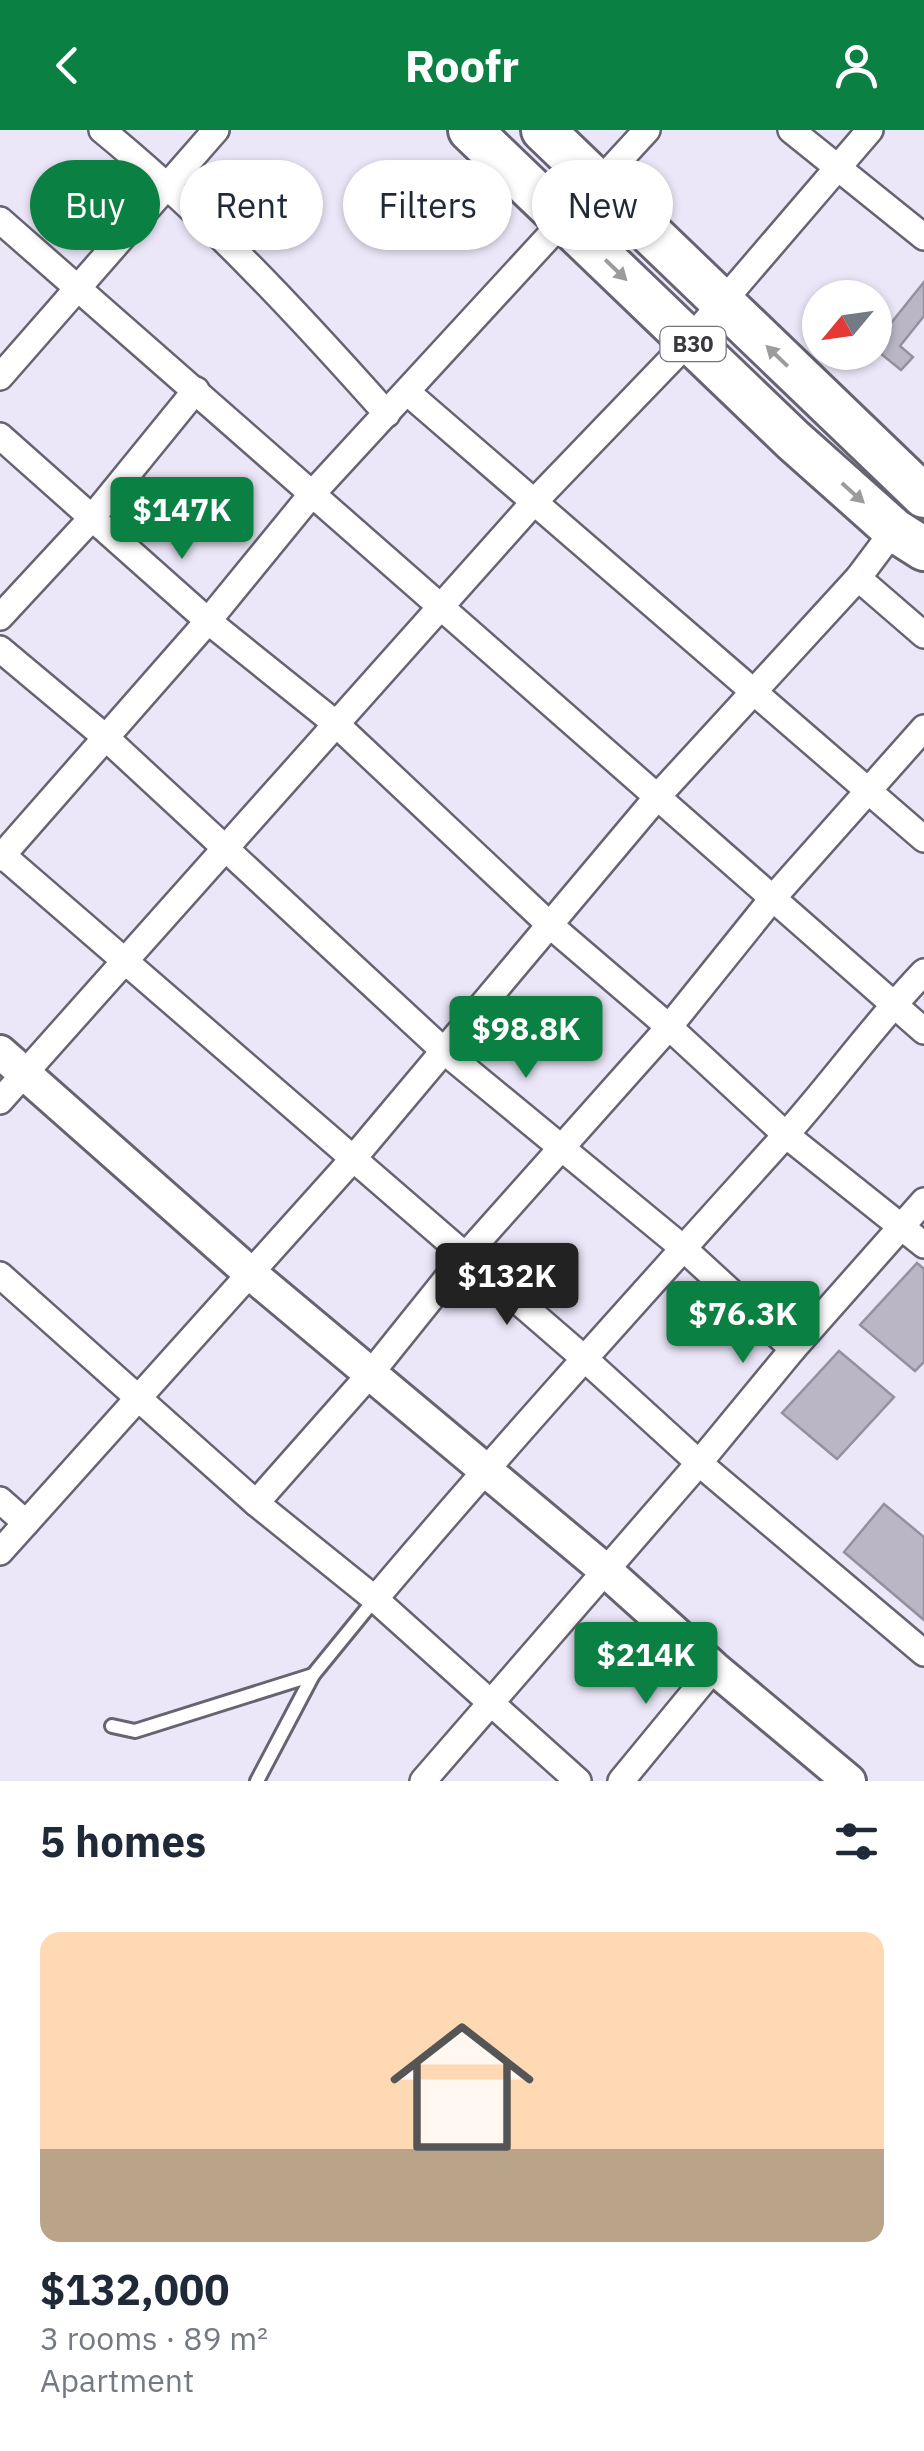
<!DOCTYPE html>
<html lang="en">
<head>
<meta charset="utf-8">
<style>
  :root { --surface:#fff; --page:#f6f6f7; --text:#1f2937; --muted:#747a83; --line:#e0e1e3; --accent:#0b8043 }
  body { margin:0; font-family:"IBM Plex Sans",sans-serif; background:var(--page); color:var(--text); height:100vh; display:flex; flex-direction:column; font-size:38px; white-space:nowrap }
  * { box-sizing:border-box; margin:0 }
  p { font-size:32px; color:var(--muted) }
  .icon { flex:none; width:55px; height:55px; fill:none; stroke:currentColor; stroke-width:2; stroke-linecap:round; stroke-linejoin:round }
  .map { position:relative; height:1651px; overflow:hidden }
  .drawer { display:flex; flex-direction:column; background:var(--surface); flex:1 }
  .drawer>* { flex:none }
  .hud { position:absolute; left:30px; top:30px; width:865px; height:90px; display:flex; gap:20px }
  .needle { width:65px; rotate:241deg }
  .buttons { position:absolute; left:802px; top:150px; display:grid; gap:20px }
  .buttons a { display:grid; place-items:center; width:90px; height:90px; border-radius:50%; background:var(--surface); box-shadow:0 2px 8px #0004; font-size:50px }
  .price { position:absolute; translate:-50% -85px; padding:0 22px; border-radius:10px; background:var(--accent); color:#fff; font-size:32px; line-height:65px; filter:drop-shadow(0 2px 5px #0008) }
  .price::after { content:''; position:absolute; left:50%; top:60px; width:30px; height:22px; margin-left:-15px; background:inherit; clip-path:polygon(0 0,100% 0,50% 100%) }
  .price.selected { background:#222; color:#fff }
  ul { padding:0; list-style:none }
  li { display:grid; align-content:center; gap:20px; height:530px; padding:0 40px }
  li+li { border-top:2px solid var(--line) }
  li span { display:grid; place-items:center; height:310px; border-radius:20px; color:#555 }
  li>.icon { margin-inline-start:auto }
  span .icon { width:180px; height:180px; fill:#fffc; stroke-width:1 }
  li b { font-size:42px }
  h2 { display:flex; justify-content:space-between; align-items:center; height:120px; padding:0 40px; font-size:42px }
  .pill { padding:0 35px; border-radius:45px; background:var(--surface); box-shadow:0 2px 8px #0004; font-size:35px; line-height:90px }
  .pill.selected { background:var(--accent); color:#fff }
  header { display:flex; justify-content:space-between; align-items:center; height:130px; padding:0 40px; background:var(--accent); color:#fff; font-size:45px; font-weight:700 }
  .map>svg:first-child { display:block }
  .building { fill:#bab6c6; stroke:#94909f; stroke-width:2.5 }
  .lines { fill:none; stroke-linecap:round; stroke-linejoin:round }
  .service-casing { stroke:#676371; stroke-width:18 }
  .minor-casing { stroke:#676371; stroke-width:30 }
  .tertiary-casing { stroke:#676371; stroke-width:38 }
  .trunk-casing { stroke:#676371; stroke-width:48 }
  .service { stroke:#fff; stroke-width:12 }
  .minor { stroke:#fff; stroke-width:25 }
  .tertiary { stroke:#fff; stroke-width:32 }
  .trunk { stroke:#fff; stroke-width:42 }
  .oneway { fill:#9c9c9f }
  .labels { text-anchor:middle; stroke-width:9; stroke-linejoin:round; paint-order:stroke }
  .shield { fill:#fff; stroke:#757479; stroke-width:2.5 }
  .shield-label { font-size:22px; font-weight:bold; fill:#3a383f }
</style>
</head>
<body>
<header><svg class="icon" aria-label="back" viewBox="0 0 24 24"><path d="M15 5l-7 7 7 7"/></svg>Roofr<svg class="icon" aria-label="person" viewBox="0 0 24 24"><circle cx="12" cy="8" r="4"/><path d="M4 21q1-7 8-7t8 7"/></svg></header>
<div class="map">
<svg width="924" height="1651" viewBox="0 0 924 1651">
  <rect width="100%" height="100%" fill="#ece7f8"/>
  <!-- building -->
  <g class="building">
    <path d="M924 152V186L900 216 913 227 901 240 875 219V213Z"/>
    <path d="M917 1133 924 1139V1232L915 1241 860 1195Z"/>
    <path d="M839 1221 894 1267 837 1329 782 1283Z"/>
    <path d="M884 1374 924 1407V1490L844 1422Z"/>
  </g>
  <g class="lines">
    <!-- service casing -->
    <g class="service-casing">
      <g id="service">
        <path d="M112 1596 135 1601 313 1545"/>
        <path d="M257 1651 313 1545 375 1469"/>
      </g>
    </g>
    <!-- minor casing -->
    <g class="minor-casing">
      <g id="minor">
        <path d="M102 0C207 86 297 183 387 284"/>
        <path d="M791 0 924 107"/>
        <path d="M0 90 924 901"/>
        <path d="M0 247 216 0"/>
        <path d="M407 262 924 709"/>
        <path d="M0 306 208 491 335 593 551 796 669 897 786 1005 924 1115"/>
        <path d="M858 448 924 505"/>
        <path d="M0 487 91 389 196 260"/>
        <path d="M0 519 104 606 444 921 683 1118 793 1219"/>
        <path d="M0 723 586 1230 699 1333 924 1523"/>
        <path d="M0 728 208 491 311 365 647 0"/>
        <path d="M0 971 535 371 689 211 870 0"/>
        <path d="M0 1145 256 1373 375 1469 578 1651"/>
        <path d="M0 1370 26 1393"/>
        <path d="M256 1373 371 1243 465 1126 669 897 772 769 924 598"/>
        <path d="M0 1422 352 1030 658 666 858 448 894 400"/>
        <path d="M375 1469C507 1313 645 1161 782 1009 831 955 873 895 924 842"/>
        <path d="M423 1651 699 1333 793 1219 924 1071"/>
        <path d="M621 1651 714 1538"/>
      </g>
    </g>
    <!-- tertiary casing -->
    <g class="tertiary-casing">
      <path id="tertiary" d="M0 922 250 1143 605 1440 714 1538 849 1651"/>
    </g>
    <!-- trunk casing -->
    <g class="trunk-casing">
      <g id="trunk">
        <path d="M470 0 793 310 894 400 924 419"/>
        <path d="M543 0 924 366"/>
      </g>
    </g>
    <!-- service -->
    <use href="#service" class="service"/>
    <!-- minor -->
    <use href="#minor" class="minor"/>
    <!-- tertiary -->
    <use href="#tertiary" class="tertiary"/>
    <!-- trunk -->
    <use href="#trunk" class="trunk"/>
  </g>
  <!-- one-way arrows -->
  <defs><path id="oneway-solid" d="M-6-.8H1V-3.2L6.5 0L1 3.2V.8H-6Z" transform="scale(2.5)"/></defs>
  <g class="oneway">
    <use href="#oneway-solid" transform="translate(616 140) rotate(44)"/>
    <use href="#oneway-solid" transform="translate(777 226) rotate(-136)"/>
    <use href="#oneway-solid" transform="translate(853 363) rotate(42)"/>
  </g>
  <g class="labels">
    <!-- shield labels -->
    <rect class="shield" x="660.5" y="197" width="65" height="34" rx="8"/>
    <g class="shield-label">
      <text x="693" y="222">B30</text>
    </g>
  </g>
</svg>
<div class="buttons">
<a><svg class="needle" viewBox="-14 -14 28 28"><path d="M0-13l5 13h-10z" fill="#e53935"/><path d="M0 13l5-13h-10z" fill="#747a83"/></svg></a>
</div>
<b class="price" style="left:182px;top:432px">$147K</b>
<b class="price" style="left:526px;top:951px">$98.8K</b>
<b class="price selected" style="left:507px;top:1198px">$132K</b>
<b class="price" style="left:743px;top:1236px">$76.3K</b>
<b class="price" style="left:646px;top:1577px">$214K</b>
<div class="hud">
<a class="pill selected">Buy</a>
<a class="pill">Rent</a>
<a class="pill">Filters</a>
<a class="pill">New</a>
</div>
</div>
<section class="drawer">
<h2>5 homes<svg class="icon" aria-label="filters" viewBox="0 0 24 24"><path d="M4 7h16M4 17h16"/><circle cx="9" cy="7" r="2"/><circle cx="15" cy="17" r="2"/></svg></h2>
<ul>
<li><span style="background:linear-gradient(#ffd9b3 70%,#b9a48a 0)"><svg class="icon" aria-label="home" viewBox="0 0 24 24"><path d="M3 11l9-7 9 7M6 9v11h12V9"/></svg></span><div><b>$132,000</b><p>3 rooms · 89 m²</p><p>Apartment</p></div></li>
</ul>
</section>
</body>
</html>
